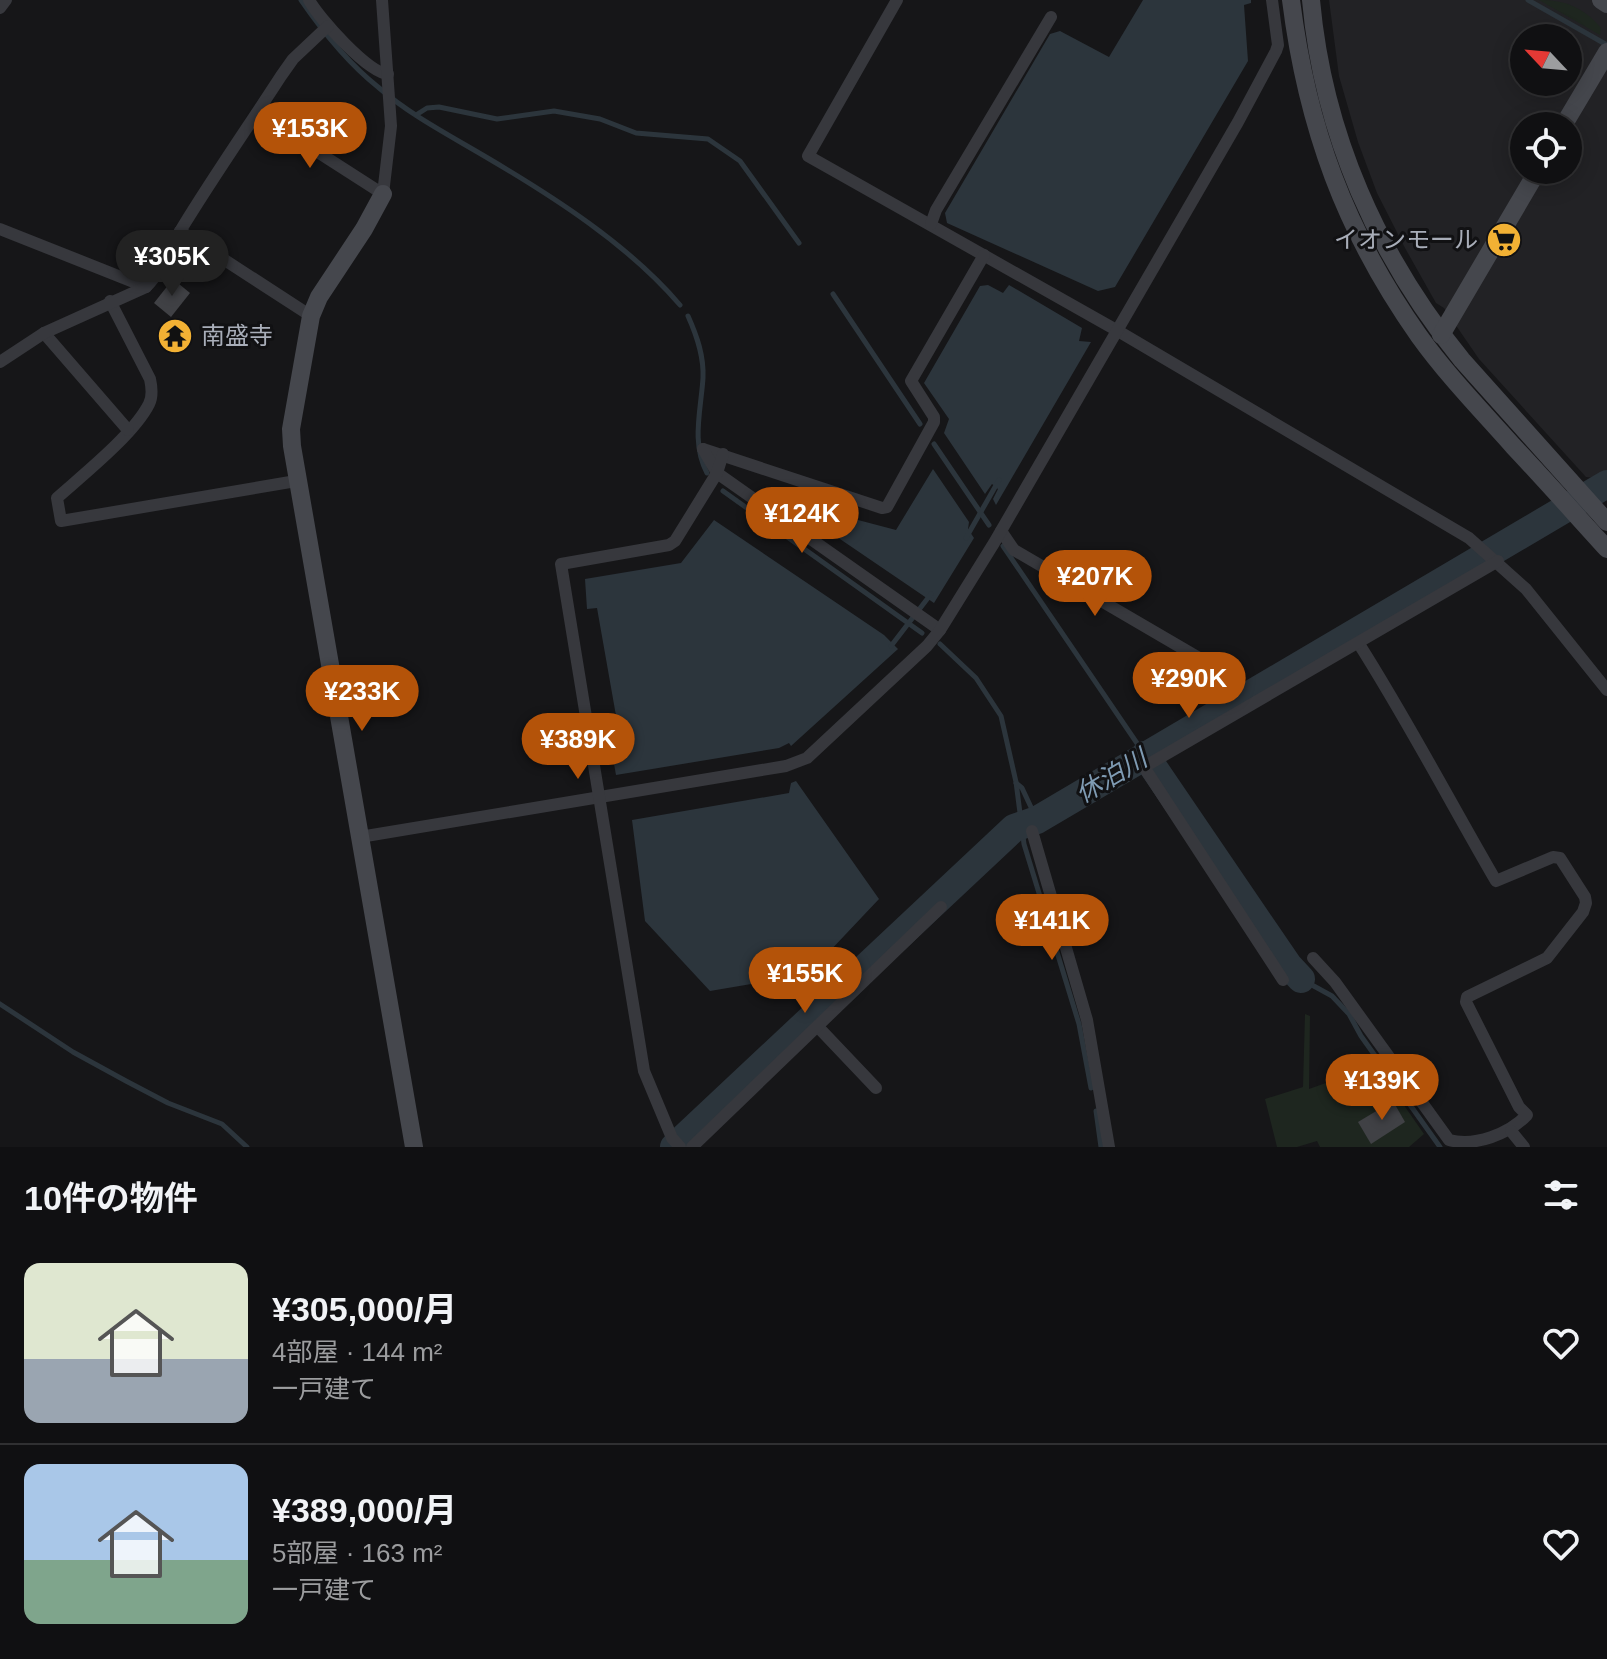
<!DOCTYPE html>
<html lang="ja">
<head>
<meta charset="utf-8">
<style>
  :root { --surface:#101012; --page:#1e1e20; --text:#f1f3f6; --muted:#9c9d9f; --line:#303032; --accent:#b45309 }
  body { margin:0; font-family:Arial,"Noto Sans JP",sans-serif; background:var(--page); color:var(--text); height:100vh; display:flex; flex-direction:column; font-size:30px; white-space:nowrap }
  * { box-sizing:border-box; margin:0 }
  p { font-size:26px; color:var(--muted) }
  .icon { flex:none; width:44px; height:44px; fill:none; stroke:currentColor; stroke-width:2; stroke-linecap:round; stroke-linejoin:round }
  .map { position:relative; height:1147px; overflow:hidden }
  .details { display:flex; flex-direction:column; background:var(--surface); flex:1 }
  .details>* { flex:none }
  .needle { width:52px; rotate:296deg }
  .tools { position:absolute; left:1510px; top:24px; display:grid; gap:16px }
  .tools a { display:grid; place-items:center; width:72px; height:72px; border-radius:50%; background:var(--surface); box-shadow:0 4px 20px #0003,0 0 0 2px var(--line); font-size:40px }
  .price { position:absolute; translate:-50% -68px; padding:0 18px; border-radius:28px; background:var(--accent); color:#fff; font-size:26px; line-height:52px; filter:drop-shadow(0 2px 4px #0008) }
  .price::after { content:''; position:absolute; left:50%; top:48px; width:24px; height:18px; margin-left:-12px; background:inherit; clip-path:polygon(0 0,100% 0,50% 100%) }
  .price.active { background:#222; color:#fff }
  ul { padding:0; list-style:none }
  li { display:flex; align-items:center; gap:24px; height:200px; padding:0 24px }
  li+li { border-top:2px solid var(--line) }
  li span { display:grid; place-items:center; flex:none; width:224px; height:160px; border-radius:16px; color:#555 }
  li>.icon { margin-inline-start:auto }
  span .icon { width:96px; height:96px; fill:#fffc; stroke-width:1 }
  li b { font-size:34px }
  h2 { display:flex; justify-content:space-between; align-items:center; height:96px; padding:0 24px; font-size:34px }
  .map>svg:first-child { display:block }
  .built { fill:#222225; fill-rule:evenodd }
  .green { fill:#1e261f }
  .water { fill:#2c353c }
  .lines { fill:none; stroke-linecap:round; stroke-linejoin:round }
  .stream { stroke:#2c353c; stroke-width:5 }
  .river { stroke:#2c353c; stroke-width:28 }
  .building { fill:#404145 }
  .street { stroke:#37383d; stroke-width:12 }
  .secondary { stroke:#45474d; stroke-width:18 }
  .labels { text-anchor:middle; stroke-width:6; stroke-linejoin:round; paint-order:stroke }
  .poi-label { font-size:24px; fill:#a8adb8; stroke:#111113; text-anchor:end }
  .water-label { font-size:26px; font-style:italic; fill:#7f9bb3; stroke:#111113 }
</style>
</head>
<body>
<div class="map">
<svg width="1607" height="1147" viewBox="0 0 1607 1147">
  <rect width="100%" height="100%" fill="#161618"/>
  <!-- built -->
  <path class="built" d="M1329 0H1607V470L1595 478 1586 477 1479 359 1444 308 1436 303 1405 248 1377 193 1358 142 1339 76ZM1524 38H1568V82H1524ZM1524 126H1568V170H1524Z"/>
  <!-- green -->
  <g class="green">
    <path d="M1539 0C1565 0 1583 7 1601 28L1600 35Z"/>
    <path d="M1305 1014 1310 1016 1309 1089 1376 1065 1424 1134 1409 1147H1320L1317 1141 1297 1147H1277L1265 1099 1303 1087Z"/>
  </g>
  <!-- water -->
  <g class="water">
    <path d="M1143 0H1251V3L1244 5 1248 61 1115 287 1098 291 947 223 945 213 1050 34 1060 31 1109 57Z"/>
    <path d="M988 285 1003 293 1009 285 1082 328 1079 341 1091 342 996 505 993 499 998 489 992 484 985 494 944 433 949 419 924 383 980 286Z"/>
    <path d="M933 469 969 522 968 529 974 538 934 603 815 522 814 513 820 510 896 530Z"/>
    <path d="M714 520 884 635 898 649 791 746 789 743 779 748 616 775 611 747 621 744 597 608 587 609 585 579 681 563Z"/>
    <path d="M796 781 879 899 793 990 768 994 763 982 710 991 645 921 632 820 789 793 791 783Z"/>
  </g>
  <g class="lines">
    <!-- stream -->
    <g class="stream">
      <path d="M301 0C323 32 348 63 378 87 410 115 449 135 486 157 554 197 629 245 680 305"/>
      <path d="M1528 0 1607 45"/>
      <path d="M416 115 427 108 439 107 497 119 554 111 600 119 636 133 708 139 740 161 799 243"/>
      <path d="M833 294 920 424"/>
      <path d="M688 316C697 336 704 356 703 378 701 410 691 443 707 473"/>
      <path d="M934 444 989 525"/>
      <path d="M723 491 922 633"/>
      <path d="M966 538 999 480"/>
      <path d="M1003 546 1145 755"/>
      <path d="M940 644 976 678 1001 716 1016 782 1024 844 1079 1024 1091 1088"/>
      <path d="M891 646 931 594"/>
      <path d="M1016 783 1022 788 1037 820"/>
      <path d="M1301 979 1332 996 1349 1014 1361 1036 1440 1147"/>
      <path d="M0 1004 73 1052 126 1081 168 1103 222 1124 247 1147"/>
      <path d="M1096 1111 1101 1147"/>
    </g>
    <!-- river -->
    <g class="river">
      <path d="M1145 755 1288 965 1301 979"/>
      <path d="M674 1147 1014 828 1037 820 1607 484"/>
    </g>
  </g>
  <!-- building -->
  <g class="building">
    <path d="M173 279 190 293 171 317 154 303Z"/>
    <path d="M1393 1101 1405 1122 1371 1144 1358 1122Z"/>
  </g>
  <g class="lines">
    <!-- street -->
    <g class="street">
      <path d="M309 0C319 18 368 73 388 74"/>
      <path d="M897 0 808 156 1118 331 1469 538 1526 589 1607 690"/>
      <path d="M0 8 6 0"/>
      <path d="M257 113 383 194 391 126 382 0"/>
      <path d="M931 224 936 210 1051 17"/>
      <path d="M0 229 146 287"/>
      <path d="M180 231 311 316"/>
      <path d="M110 301 150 379C152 388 153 396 149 404 134 434 84 474 57 498L61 521 296 481"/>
      <path d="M44 333 128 430"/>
      <path d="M0 362 44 333 146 287C163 270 170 248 182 228 213 177 248 127 281 76L293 59 328 26"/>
      <path d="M703 449 882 508 887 507 934 422V417L911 381 984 255"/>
      <path d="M703 449 717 473 940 630"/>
      <path d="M1001 531 1014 550 1223 672"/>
      <path d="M1032 831 1087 1020 1109 1147"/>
      <path d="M360 837 786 766 807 758 927 646 940 630 994 543 1238 122 1276 51 1278 45 1272 0"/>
      <path d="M1313 958 1335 982 1449 1140C1475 1147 1509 1134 1527 1115L1519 1107 1466 1002 1467 997 1547 958 1583 912 1586 903 1585 897 1560 858 1553 857 1496 881C1450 802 1408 721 1359 644"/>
      <path d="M1283 980 1144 767 1498 561"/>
      <path d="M819 1028 876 1088"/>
      <path d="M1511 1131 1524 1147"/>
      <path d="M680 1147 672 1138 644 1071 561 564 669 545 675 541 717 473 723 454"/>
      <path d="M692 1147 941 907"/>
    </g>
    <!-- secondary -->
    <g class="secondary">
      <path d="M1291 0C1307 127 1345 231 1419 336 1447 375 1481 410 1513 446 1545 480 1576 515 1607 549"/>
      <path d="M1311 0C1323 134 1378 257 1462 360L1607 522"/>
      <path d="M1601 0 1607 4"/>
      <path d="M1563 126 1607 52"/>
      <path d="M383 194 364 229 319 297 311 316 291 429 292 446 414 1147"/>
      <path d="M1441 335 1538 170"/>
    </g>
  </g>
  <!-- icons -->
  <defs>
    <g id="supermarket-disc" transform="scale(1.8)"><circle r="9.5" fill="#f2b134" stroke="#111113"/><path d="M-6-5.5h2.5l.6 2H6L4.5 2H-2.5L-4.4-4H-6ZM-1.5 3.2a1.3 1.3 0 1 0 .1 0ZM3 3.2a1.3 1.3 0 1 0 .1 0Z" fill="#111"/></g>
    <g id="temple-disc" transform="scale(1.8)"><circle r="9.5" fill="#f2b134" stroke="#111113"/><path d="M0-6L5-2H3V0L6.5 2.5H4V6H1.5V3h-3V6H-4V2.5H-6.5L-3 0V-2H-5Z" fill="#111"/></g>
  </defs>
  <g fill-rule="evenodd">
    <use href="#supermarket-disc" x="1504" y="240"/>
    <use href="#temple-disc" x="175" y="336"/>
  </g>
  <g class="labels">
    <!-- poi labels -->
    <g class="poi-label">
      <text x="1478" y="248">イオンモール</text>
      <text x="201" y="344" text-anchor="start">南盛寺</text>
    </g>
    <!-- water labels -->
    <g class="water-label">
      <text transform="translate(1111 776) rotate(-31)" y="9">休泊川</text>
    </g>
  </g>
</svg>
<div class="tools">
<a><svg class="needle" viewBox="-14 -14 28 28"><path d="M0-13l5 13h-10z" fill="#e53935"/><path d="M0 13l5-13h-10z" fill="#9c9d9f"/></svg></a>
<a><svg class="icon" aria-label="locate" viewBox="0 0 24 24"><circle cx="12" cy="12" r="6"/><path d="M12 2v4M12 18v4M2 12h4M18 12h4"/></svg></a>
</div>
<b class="price" style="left:310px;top:170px">¥153K</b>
<b class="price active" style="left:172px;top:298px">¥305K</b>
<b class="price" style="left:802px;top:555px">¥124K</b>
<b class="price" style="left:1095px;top:618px">¥207K</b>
<b class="price" style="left:1189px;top:720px">¥290K</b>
<b class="price" style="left:362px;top:733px">¥233K</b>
<b class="price" style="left:578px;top:781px">¥389K</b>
<b class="price" style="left:1052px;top:962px">¥141K</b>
<b class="price" style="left:805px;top:1015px">¥155K</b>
<b class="price" style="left:1382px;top:1122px">¥139K</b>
</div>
<section class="details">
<h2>10件の物件<svg class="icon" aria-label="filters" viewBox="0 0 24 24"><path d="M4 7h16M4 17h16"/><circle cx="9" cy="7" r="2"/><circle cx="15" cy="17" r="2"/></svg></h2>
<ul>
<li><span style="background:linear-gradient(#dfe7d0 60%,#9aa5b1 0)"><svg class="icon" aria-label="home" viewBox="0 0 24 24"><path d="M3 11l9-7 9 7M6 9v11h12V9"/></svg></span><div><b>¥305,000/月</b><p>4部屋 · 144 m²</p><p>一戸建て</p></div><svg class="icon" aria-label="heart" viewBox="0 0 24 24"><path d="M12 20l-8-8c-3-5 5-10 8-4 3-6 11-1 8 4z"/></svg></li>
<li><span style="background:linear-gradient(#a9c7e8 60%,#7fa58c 0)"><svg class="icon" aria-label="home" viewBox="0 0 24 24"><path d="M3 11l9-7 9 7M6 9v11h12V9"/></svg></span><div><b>¥389,000/月</b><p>5部屋 · 163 m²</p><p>一戸建て</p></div><svg class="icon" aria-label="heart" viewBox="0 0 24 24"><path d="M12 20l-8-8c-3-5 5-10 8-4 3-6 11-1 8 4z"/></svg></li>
</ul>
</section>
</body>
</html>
